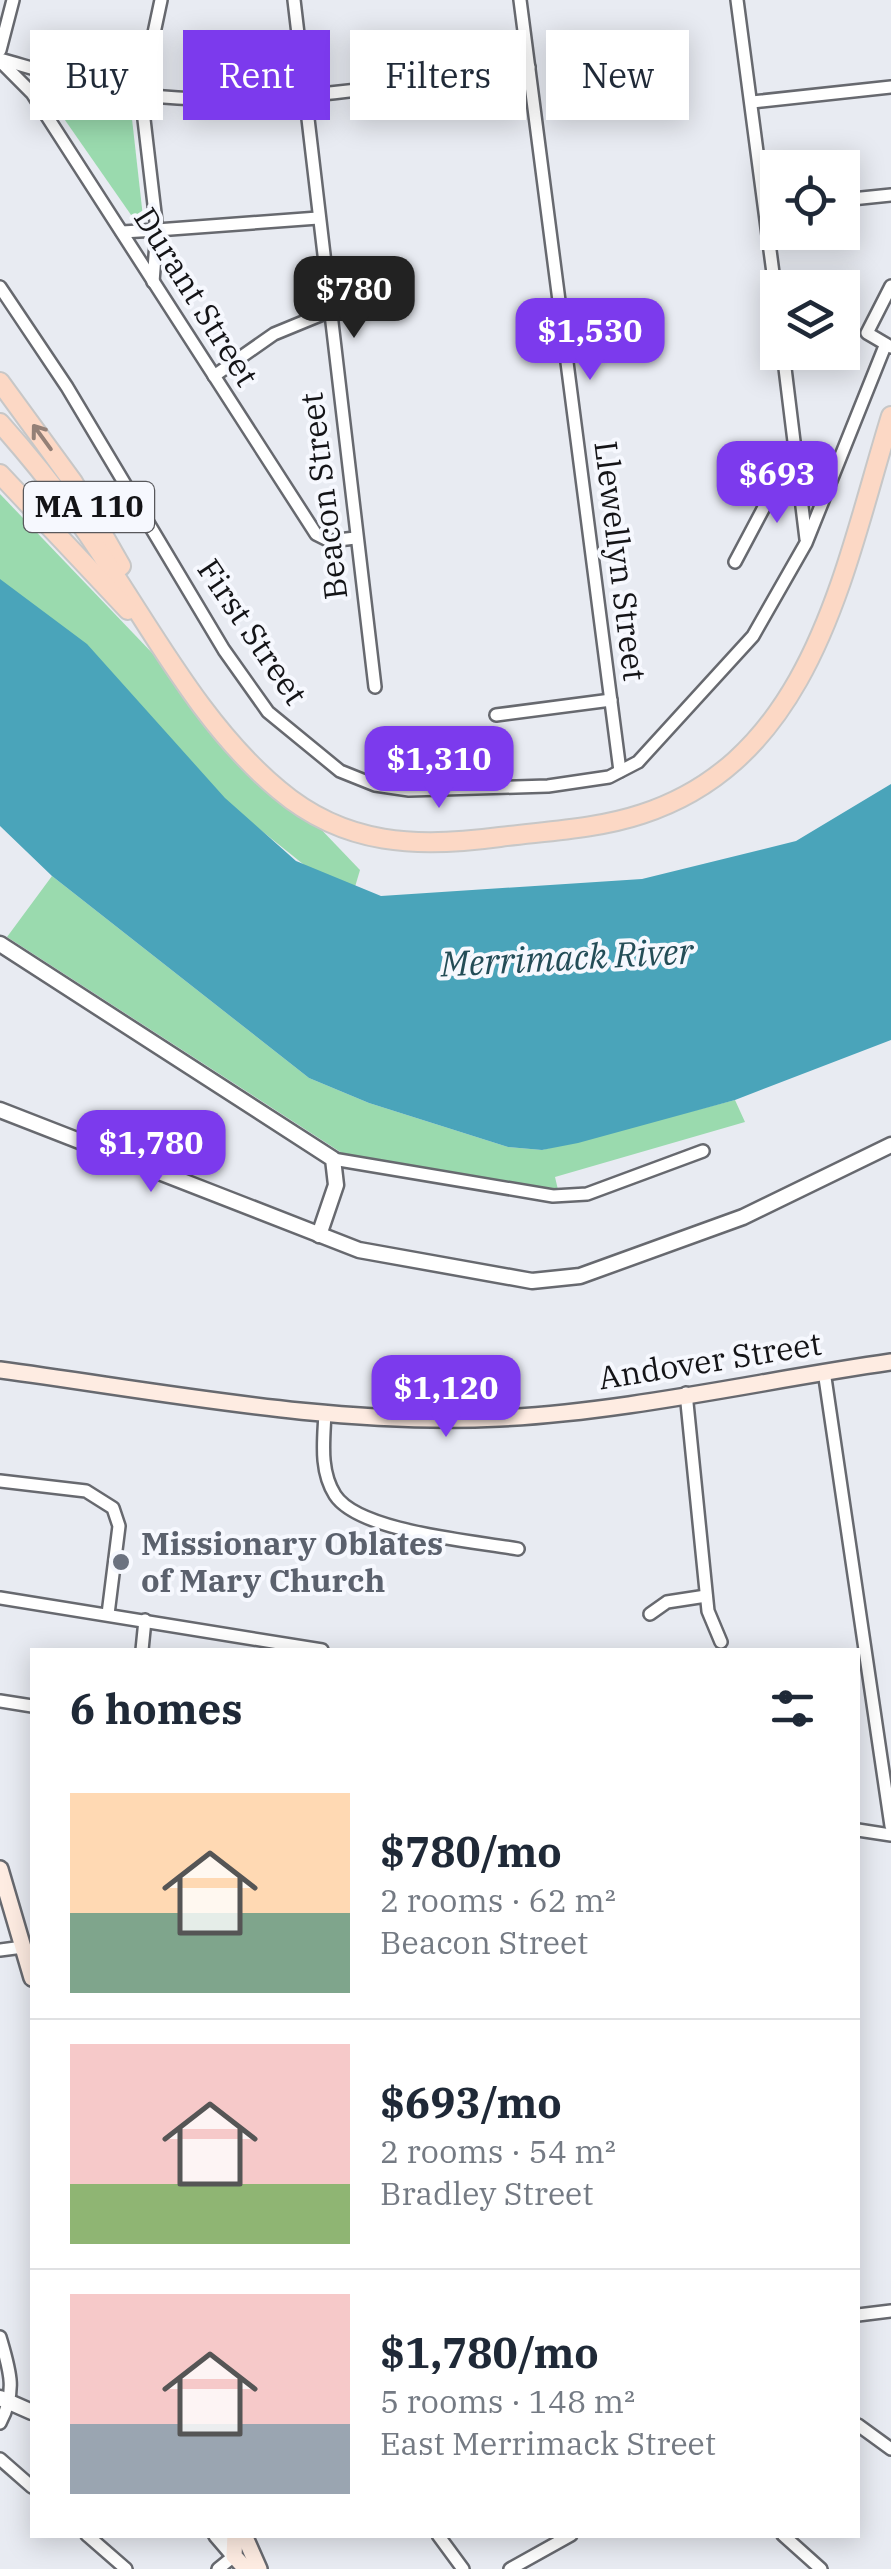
<!DOCTYPE html>
<html lang="en">
<head>
<meta charset="utf-8">
<style>
  :root { --surface:#fff; --page:#f6f6f7; --text:#1f2937; --muted:#747a83; --line:#e0e1e3; --accent:#7c3aed }
  body { margin:0; font-family:"IBM Plex Serif",serif; background:var(--page); color:var(--text); height:100vh; display:flex; flex-direction:column; font-size:38px; white-space:nowrap }
  * { box-sizing:border-box; margin:0 }
  p { font-size:32px; color:var(--muted) }
  .icon { flex:none; width:55px; height:55px; fill:none; stroke:currentColor; stroke-width:2; stroke-linecap:round; stroke-linejoin:round }
  .map { position:relative; flex:1; overflow:hidden }
  .drawer { position:absolute; left:30px; top:1648px; width:830px; height:890px; display:flex; flex-direction:column; background:var(--surface); border-radius:0px; box-shadow:0 5px 25px #0003 }
  .drawer>* { flex:none }
  .banner { position:absolute; left:30px; top:30px; width:832px; height:90px; display:flex; gap:20px }
  .controls { position:absolute; left:760px; top:150px; display:grid; gap:20px }
  .controls a { display:grid; place-items:center; width:100px; height:100px; border-radius:0px; background:var(--surface); box-shadow:0 5px 25px #0003; font-size:50px }
  .price { position:absolute; translate:-50% -85px; padding:0 22px; border-radius:20px; background:var(--accent); color:#fff; font-size:32px; line-height:65px; filter:drop-shadow(0 2px 5px #0008) }
  .price::after { content:''; position:absolute; left:50%; top:60px; width:30px; height:22px; margin-left:-15px; background:inherit; clip-path:polygon(0 0,100% 0,50% 100%) }
  .price.current { background:#222; color:#fff }
  ul { padding:0; list-style:none }
  li { display:flex; align-items:center; gap:30px; height:250px; padding:0 40px }
  li+li { border-top:2px solid var(--line) }
  li span { display:grid; place-items:center; flex:none; width:280px; height:200px; border-radius:0px; color:#555 }
  li>.icon { margin-inline-start:auto }
  span .icon { width:120px; height:120px; fill:#fffc; stroke-width:1 }
  li b { font-size:42px }
  h2 { display:flex; justify-content:space-between; align-items:center; height:120px; padding:0 40px; font-size:42px }
  .chip { padding:0 35px; border-radius:0px; background:var(--surface); box-shadow:0 5px 25px #0003; font-size:35px; line-height:90px }
  .chip.current { background:var(--accent); color:#fff }
  .map>svg:first-child { display:block }
  .green { fill:#9adaae }
  .water { fill:#4aa4ba }
  .lines { fill:none; stroke-linecap:round; stroke-linejoin:round }
  .minor-casing { stroke:#67696f; stroke-width:16 }
  .tertiary-casing { stroke:#67696f; stroke-width:19 }
  .secondary-casing { stroke:#67696f; stroke-width:20 }
  .primary-casing { stroke:#c7c7c7; stroke-width:22 }
  .minor { stroke:#fff; stroke-width:11 }
  .tertiary { stroke:#fff; stroke-width:14 }
  .secondary { stroke:#feece2; stroke-width:15 }
  .primary { stroke:#fcd8c5; stroke-width:18 }
  .oneway { stroke:#948077 }
  .worship-dot { fill:#6b7280; stroke:#f6f8fe; stroke-width:4 }
  .labels { text-anchor:middle; stroke-width:8; stroke-linejoin:round; paint-order:stroke }
  .shield { fill:#f6f8fe; stroke:#58585c; stroke-width:2.5 }
  .shield-label { font-size:30px; font-weight:bold; fill:#141417 }
  .street-label { font-size:32px; fill:#141417; stroke:#f6f8fe }
  .worship-label { font-size:32px; font-weight:bold; fill:#5b616d; stroke:#f6f8fe; text-anchor:start }
  .water-label { font-size:35px; font-style:italic; fill:#244d57; stroke:#f6f8fe }
</style>
</head>
<body>
<div class="map">
<svg width="891" height="2569" viewBox="0 0 891 2569">
  <rect width="100%" height="100%" fill="#e8ebf2"/>
  <!-- green -->
  <g class="green">
    <path d="M35 77 130 101 145 235Z"/>
    <path d="M0 494 360 870 352 897 333 888 237 811 0 586Z"/>
    <path d="M52 876 309 1078 369 1103 508 1147 542 1150 735 1100 745 1122 555 1177 559 1194 345 1155 7 937Z"/>
  </g>
  <!-- water -->
  <path class="water" d="M0 579 87 644 225 798 296 861 381 896 642 879 796 841 891 784V1040L735 1100 578 1143 542 1150 508 1147 369 1103 309 1078 52 876 0 826Z"/>
  <g class="lines">
    <!-- minor casing -->
    <g class="minor-casing">
      <g id="minor">
        <path d="M294 0 375 687"/>
        <path d="M520 0 620 771"/>
        <path d="M737 0 778 311"/>
        <path d="M0 50 13 0"/>
        <path d="M0 59C53 74 109 92 164 97 284 107 409 82 529 67"/>
        <path d="M0 61 32 93 316 534 330 541 355 538"/>
        <path d="M752 102 891 87"/>
        <path d="M842 200 891 195"/>
        <path d="M122 232 157 230 141 94 161 0"/>
        <path d="M153 282 157 230 318 218"/>
        <path d="M0 287 67 387 224 650 268 712 340 771 375 785 409 790 548 786 609 777 638 762 753 636 806 543 885 346"/>
        <path d="M891 347 867 333 891 286"/>
        <path d="M783 352 806 539"/>
        <path d="M214 376 274 334 330 311"/>
        <path d="M735 562 770 496 797 471"/>
        <path d="M496 715 611 700"/>
        <path d="M333 1159 553 1196 587 1194 703 1151"/>
        <path d="M824 1371 891 1826"/>
        <path d="M686 1393 708 1611 721 1642"/>
        <path d="M325 1412C324 1439 319 1470 335 1495 359 1532 474 1541 518 1549"/>
        <path d="M0 1481 86 1491 113 1508 119 1526 108 1614"/>
        <path d="M0 1598 322 1650"/>
        <path d="M650 1614 667 1602 706 1596"/>
        <path d="M142 1650 145 1620"/>
        <path d="M0 1701 32 1706"/>
        <path d="M858 1830 891 1835"/>
        <path d="M0 1950 23 1947"/>
        <path d="M858 2315 891 2311"/>
        <path d="M0 2337C10 2371 17 2391 0 2423"/>
        <path d="M858 2425 891 2449"/>
        <path d="M0 2459 32 2487"/>
        <path d="M87 2535 126 2569"/>
        <path d="M438 2535 463 2569"/>
        <path d="M783 2535 821 2569"/>
        <path d="M218 2569 234 2556"/>
        <path d="M510 2569 571 2535"/>
      </g>
    </g>
    <!-- tertiary casing -->
    <g class="tertiary-casing">
      <g id="tertiary">
        <path d="M0 944 333 1159 336 1185 319 1235"/>
        <path d="M0 1110 359 1250 532 1281 580 1276 743 1217 891 1145"/>
        <path d="M0 2398 32 2412"/>
        <path d="M216 2535 234 2556"/>
      </g>
    </g>
    <!-- secondary casing -->
    <g class="secondary-casing">
      <g id="secondary">
        <path d="M0 1370C164 1392 333 1426 499 1418 627 1412 764 1380 891 1362"/>
        <path d="M0 1869 32 1978"/>
        <path d="M235 2535 234 2556 246 2569"/>
        <path d="M244 2535 259 2569"/>
      </g>
    </g>
    <!-- primary casing -->
    <g class="primary-casing">
      <g id="primary">
        <path d="M0 382 73 482 121 566"/>
        <path d="M0 423C40 468 78 517 110 568 160 644 208 731 279 790 345 846 418 848 500 837 547 831 597 829 642 814 814 758 844 567 891 416"/>
        <path d="M0 474 128 610"/>
      </g>
    </g>
    <!-- minor -->
    <use href="#minor" class="minor"/>
    <!-- tertiary -->
    <use href="#tertiary" class="tertiary"/>
    <!-- secondary -->
    <use href="#secondary" class="secondary"/>
    <!-- primary -->
    <use href="#primary" class="primary"/>
  </g>
  <!-- one-way arrows -->
  <defs><path id="oneway-shaft" d="M-6 0H5M1.5-3L5.5 0L1.5 3" fill="none" stroke-width="1.6" stroke-linecap="round" stroke-linejoin="round" transform="scale(2.5)"/></defs>
  <use class="oneway" href="#oneway-shaft" transform="translate(42 437) rotate(-126)"/>
  <!-- markers -->
  <circle class="worship-dot" cx="121" cy="1562" r="10"/>
  <g class="labels">
    <!-- shield labels -->
    <rect class="shield" x="24" y="482" width="130" height="50" rx="8"/>
    <g class="shield-label">
      <text x="89" y="517">MA 110</text>
    </g>
    <!-- street labels -->
    <g class="street-label">
      <text transform="translate(196 297) rotate(58)" y="11">Durant Street</text>
      <text transform="translate(324 496) rotate(-97)" y="11">Beacon Street</text>
      <text transform="translate(620 561) rotate(83)" y="11">Llewellyn Street</text>
      <text transform="translate(252 632) rotate(56)" y="11">First Street</text>
      <text transform="translate(710 1361) rotate(-9)" y="11">Andover Street</text>
    </g>
    <!-- worship labels -->
    <g class="worship-label">
      <text x="141" y="1555">Missionary Oblates<tspan x="141" dy="37">of Mary Church</tspan></text>
    </g>
    <!-- water labels -->
    <g class="water-label">
      <text transform="translate(567 958) rotate(-3)" y="12">Merrimack River</text>
    </g>
  </g>
</svg>
<div class="controls">
<a><svg class="icon" aria-label="locate" viewBox="0 0 24 24"><circle cx="12" cy="12" r="6"/><path d="M12 2v4M12 18v4M2 12h4M18 12h4"/></svg></a>
<a><svg class="icon" aria-label="layers" viewBox="0 0 24 24"><path d="M12 4l9 5-9 5-9-5zM3 14l9 5 9-5"/></svg></a>
</div>
<b class="price current" style="left:354px;top:341px">$780</b>
<b class="price" style="left:590px;top:383px">$1,530</b>
<b class="price" style="left:777px;top:526px">$693</b>
<b class="price" style="left:439px;top:811px">$1,310</b>
<b class="price" style="left:151px;top:1195px">$1,780</b>
<b class="price" style="left:446px;top:1440px">$1,120</b>
<div class="banner">
<a class="chip">Buy</a>
<a class="chip current">Rent</a>
<a class="chip">Filters</a>
<a class="chip">New</a>
</div>
<section class="drawer">
<h2>6 homes<svg class="icon" aria-label="filters" viewBox="0 0 24 24"><path d="M4 7h16M4 17h16"/><circle cx="9" cy="7" r="2"/><circle cx="15" cy="17" r="2"/></svg></h2>
<ul>
<li><span style="background:linear-gradient(#ffd9b3 60%,#7fa58c 0)"><svg class="icon" aria-label="home" viewBox="0 0 24 24"><path d="M3 11l9-7 9 7M6 9v11h12V9"/></svg></span><div><b>$780/mo</b><p>2 rooms · 62 m²</p><p>Beacon Street</p></div></li>
<li><span style="background:linear-gradient(#f6c9c9 70%,#8fb573 0)"><svg class="icon" aria-label="home" viewBox="0 0 24 24"><path d="M3 11l9-7 9 7M6 9v11h12V9"/></svg></span><div><b>$693/mo</b><p>2 rooms · 54 m²</p><p>Bradley Street</p></div></li>
<li><span style="background:linear-gradient(#f6c9c9 65%,#9aa5b1 0)"><svg class="icon" aria-label="home" viewBox="0 0 24 24"><path d="M3 11l9-7 9 7M6 9v11h12V9"/></svg></span><div><b>$1,780/mo</b><p>5 rooms · 148 m²</p><p>East Merrimack Street</p></div></li>
</ul>
</section>
</div>
</body>
</html>
